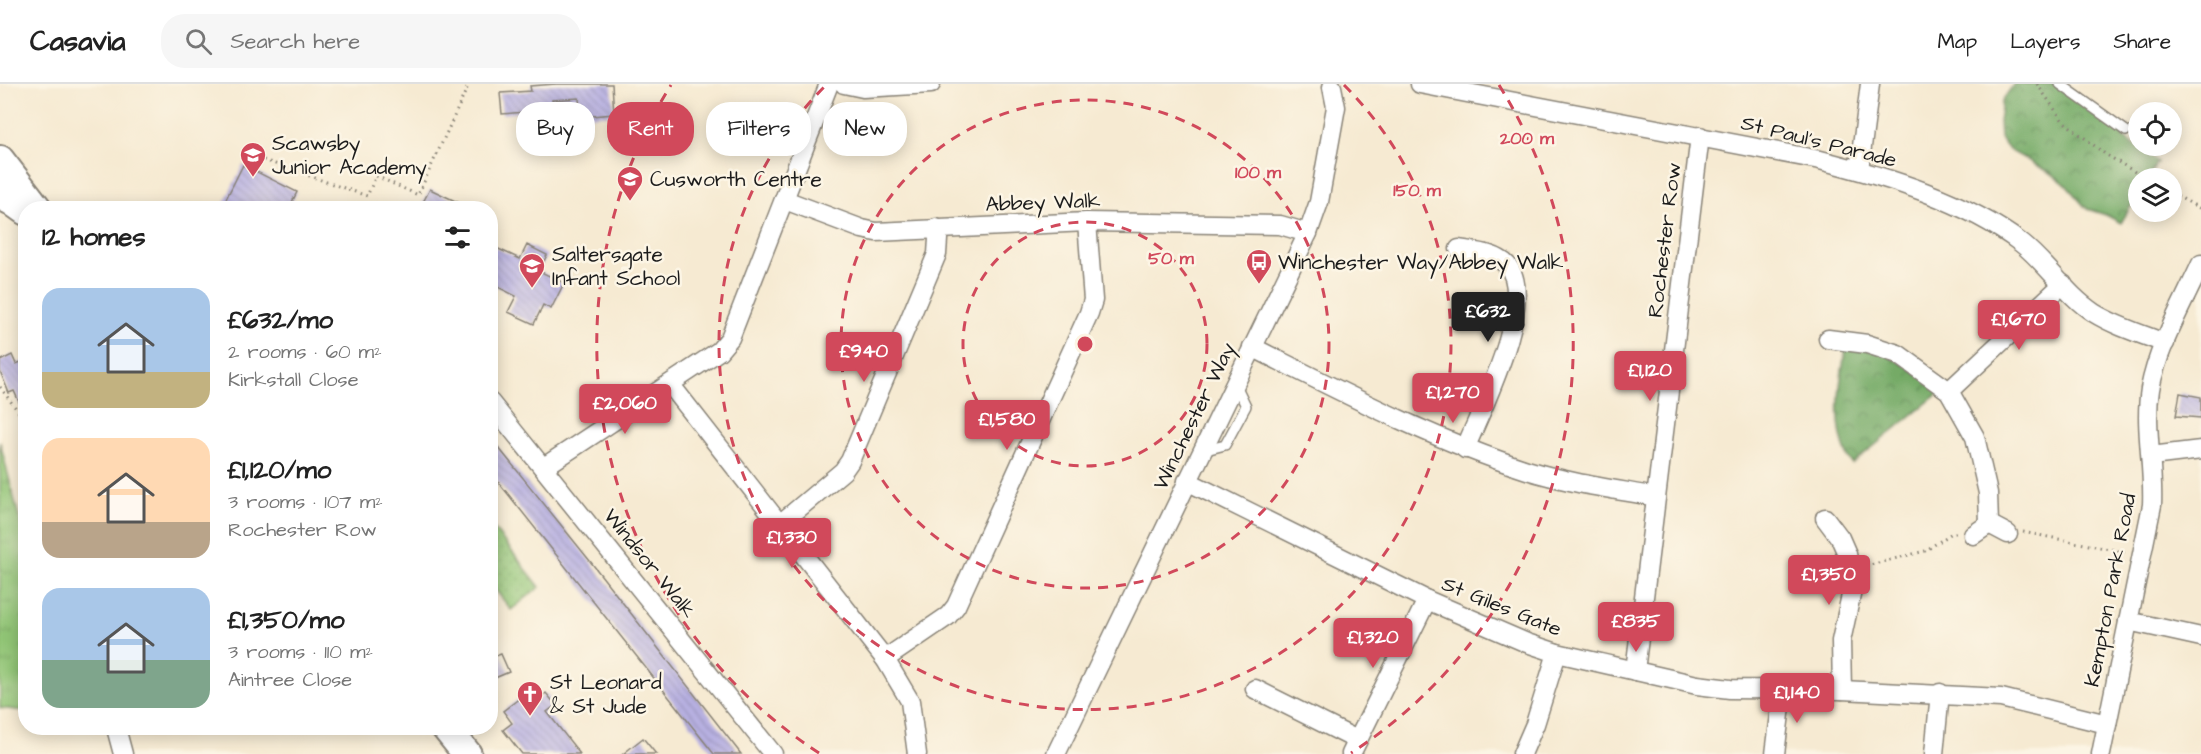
<!DOCTYPE html>
<html lang="en">
<head>
<meta charset="utf-8">
<style>
  :root { --surface:#fff; --page:#f6f6f6; --text:#222; --muted:#767676; --line:#e0e0e0; --accent:#d1495b }
  body { margin:0; font-family:"Architects Daughter",sans-serif; background:var(--page); color:var(--text); height:100vh; display:flex; flex-direction:column; font-size:22px; white-space:nowrap }
  * { box-sizing:border-box; margin:0 }
  p { font-size:20px; color:var(--muted) }
  .icon { flex:none; width:33px; height:33px; fill:none; stroke:currentColor; stroke-width:2; stroke-linecap:round; stroke-linejoin:round }
  .map { position:relative; flex:1; overflow:hidden }
  .drawer { position:absolute; left:18px; top:117px; width:480px; height:534px; display:flex; flex-direction:column; background:var(--surface); border-radius:24px; box-shadow:0 3px 15px #0003 }
  .drawer>* { flex:none }
  .top-card { position:absolute; left:516px; top:18px; width:570px; height:54px; display:flex; gap:12px }
  .controls { position:absolute; left:2128px; top:18px; display:grid; gap:12px }
  .controls a { display:grid; place-items:center; width:54px; height:54px; border-radius:50%; background:var(--surface); box-shadow:0 3px 15px #0003; font-size:30px }
  .price { position:absolute; translate:-50% -51px; padding:0 14px; border-radius:6px; background:var(--accent); color:#fff; font-size:20px; line-height:39px; filter:drop-shadow(0 2px 3px #0008) }
  .price::after { content:''; position:absolute; left:50%; top:36px; width:18px; height:14px; margin-left:-9px; background:inherit; clip-path:polygon(0 0,100% 0,50% 100%) }
  .price.on { background:#222; color:#fff }
  ul { padding:0; list-style:none }
  li { display:flex; align-items:center; gap:18px; height:150px; padding:0 24px }
  li span { display:grid; place-items:center; flex:none; width:168px; height:120px; border-radius:18px; color:#555 }
  li>.icon { margin-inline-start:auto }
  span .icon { width:72px; height:72px; fill:#fffc; stroke-width:1 }
  li b { font-size:26px }
  h2 { display:flex; justify-content:space-between; align-items:center; height:72px; padding:0 24px; font-size:26px }
  .pill { padding:0 21px; border-radius:24px; background:var(--surface); box-shadow:0 3px 15px #0003; font-size:21px; line-height:54px }
  .pill.on { background:var(--accent); color:#fff }
  header { display:flex; align-items:center; gap:36px; box-sizing:border-box; height:84px; padding:0 30px; background:var(--surface); border-bottom:2px solid var(--line) }
  header strong { font-size:28px }
  nav { display:flex; gap:33px; margin-inline-start:auto; font-size:21px }
  .search { width:420px; height:54px; background:var(--page); display:flex; align-items:center; gap:15px; box-sizing:border-box; padding:0 21px; border-radius:24px; color:var(--muted); font-size:22px }
  .map>svg:first-child { display:block }
  .forest { fill:url(#forest-crowns); stroke:#486341; stroke-width:1.5 }
  .park { fill:url(#park-tufts); stroke:#567048; stroke-width:1.5 }
  .garden { fill:url(#garden-dots); stroke:#567048; stroke-width:1.5 }
  .building { fill:url(#building-back-hatch) }
  .lines { fill:none; stroke-linecap:round; stroke-linejoin:round }
  .service-casing { stroke:#898377; stroke-width:12 }
  .minor-casing { stroke:#898377; stroke-width:21 }
  .trunk-casing { stroke:#898377; stroke-width:32 }
  .path { stroke:#898377; stroke-width:3; stroke-dasharray:1.5 4.5; stroke-linecap:butt }
  .service { stroke:#fff; stroke-width:9 }
  .minor { stroke:#fff; stroke-width:18 }
  .trunk { stroke:#fff; stroke-width:28 }
  .ring { fill:none; stroke:#d1495b; stroke-width:3; stroke-dasharray:10 8 }
  .labels { text-anchor:middle; stroke-width:5; stroke-linejoin:round; paint-order:stroke }
  .street-label { font-size:21px; fill:#1c1c1c; stroke:#fcf5e5 }
  .poi-label { font-size:21px; fill:#1c1c1c; stroke:#fcf5e5; text-anchor:start }
  .centre { fill:#d1495b; stroke:#fcf5e5; stroke-width:3 }
  .ring-label { font-size:18px; text-anchor:middle; font-weight:bold; fill:#d1495b; stroke:#fcf5e5; stroke-width:5; stroke-linejoin:round; paint-order:stroke }
</style>
</head>
<body>
<header>
<strong>Casavia</strong>
<div class="search"><svg class="icon" aria-label="search" viewBox="0 0 24 24"><circle cx="10" cy="10" r="6"/><path d="M15 15l6 6"/></svg>Search here</div>
<nav><a>Map</a><a>Layers</a><a>Share</a></nav>
</header>
<div class="map">
<svg width="2201" height="670" viewBox="0 0 2201 670">
  <defs>
    <pattern id="forest-crowns" width="20" height="18" patternUnits="userSpaceOnUse" patternTransform="scale(1.5)"><rect width="20" height="18" fill="#74aa66"/><path d="M2 6a3 3 0 1 1 6 0M12 15a3 3 0 1 1 6 0" fill="none" stroke="#5e8a53"/></pattern>
    <pattern id="park-tufts" width="24" height="20" patternUnits="userSpaceOnUse" patternTransform="scale(1.5)"><rect width="24" height="20" fill="#90c475"/><path d="M3 7l-1-3M5 7V3M7 7l1-3M15 17l-1-3M17 17v-4M19 17l1-3" fill="none" stroke="#7ca865"/></pattern>
    <pattern id="garden-dots" width="8" height="8" patternUnits="userSpaceOnUse" patternTransform="scale(1.5)"><rect width="8" height="8" fill="#90c475"/><path d="M2 2h.1M6 6h.1" fill="none" stroke="#7ca865" stroke-width="1.8" stroke-linecap="round"/></pattern>
    <pattern id="building-back-hatch" width="6" height="6" patternUnits="userSpaceOnUse" patternTransform="scale(1.5)"><rect width="6" height="6" fill="#b7b0e1"/><path d="M-1 5l2 2M0 0l6 6M5-1l2 2" fill="none" stroke="#9d97c0"/></pattern>
  </defs>
  <rect width="100%" height="100%" fill="#fcf5e5"/>
  <filter id="ink" filterUnits="userSpaceOnUse"><feTurbulence type="fractalNoise" baseFrequency=".0167" numOctaves="2"/><feDisplacementMap in="SourceGraphic" scale="12" xChannelSelector="R" yChannelSelector="G"/><feConvolveMatrix kernelMatrix="1 2 1 2 8 2 1 2 1" color-interpolation-filters="sRGB"/></filter>
  <filter id="wash" filterUnits="userSpaceOnUse"><feTurbulence type="fractalNoise" baseFrequency=".008" numOctaves="4" result="noise"/><feDisplacementMap in="SourceGraphic" scale="24" xChannelSelector="R" yChannelSelector="G"/><feGaussianBlur stdDeviation="1.35" result="paint"/><feColorMatrix in="noise" values="0 0 0 0 0 0 0 0 0 0 0 0 0 0 0 0 0 1.4 0 .05"/><feComposite in="paint" operator="in"/></filter>
  <g filter="url(#wash)">
    <rect width="100%" height="100%" fill="#f6ead2"/>
    <!-- forest -->
    <g class="forest">
      <path d="M2014 0H2060L2126 47 2123 53 2158 78 2148 94H2139V109L2121 139 2106 131 2087 125 2065 100 2051 89 2009 66 2000 54 1999 37 2002 17Z"/>
      <path d="M1847 257 1867 260 1945 304 1852 380C1830 345 1840 296 1847 257Z"/>
    </g>
    <!-- park -->
    <path class="park" d="M0 358 25 457V627L0 624Z"/>
    <!-- garden -->
    <path class="garden" d="M491 441 540 503 511 526 491 500Z"/>
    <g id="blocks">
      <!-- building -->
      <g class="building">
        <path d="M556 0H612L614 30 580 33 579 14 552 16 554 33 536 35V27L502 30 500 9 531 7 530 2Z"/>
        <path d="M243 81 297 108 289 124H235L224 119Z"/>
        <path d="M430 105 470 124H420Z"/>
        <path d="M490 161 520 175 527 161 547 171 539 187 564 199 551 225 543 221 534 240 508 228 516 212 490 199Z"/>
        <path d="M12 271 16 280 26 276V333L14 307 9 309 0 287V277Z"/>
        <path d="M2180 309 2201 313V334L2176 332Z"/>
        <path d="M490 353 590 477 741 670H714L508 410 490 388Z"/>
        <path d="M501 570 509 588 490 596V574Z"/>
        <path d="M529 607 536 617 546 609 556 621 547 628 580 670H522L503 646 512 639 503 627Z"/>
        <path d="M643 654 656 670H623Z"/>
      </g>
    </g>
  </g>
  <g filter="url(#ink)">
    <use href="#blocks" fill-opacity="0" stroke="#898377" stroke-width="1.5"/>
    <g class="lines">
      <!-- service casing -->
      <g class="service-casing">
        <g id="service">
          <path d="M2060 0 2126 47"/>
          <path d="M1202 367 1225 361 1246 322 1236 301"/>
        </g>
      </g>
      <!-- minor casing -->
      <g class="minor-casing">
        <g id="minor">
          <path d="M844 0 863 4 931 0"/>
          <path d="M1420 0 1820 76C1887 93 1966 117 2021 159 2048 180 2066 211 2094 229 2115 242 2141 250 2165 259"/>
          <path d="M1859 86 1870 0"/>
          <path d="M785 116 862 145 876 148 1087 138 1280 141 1308 149"/>
          <path d="M1459 165C1475 168 1495 169 1507 181 1538 215 1480 328 1465 365"/>
          <path d="M1828 255 1867 260 1898 270 1949 307 1975 353 1988 409 1989 440"/>
          <path d="M1252 263C1342 308 1431 355 1527 386 1569 399 1613 405 1656 413"/>
          <path d="M670 300 885 575 910 617 917 670"/>
          <path d="M1949 307 2063 200"/>
          <path d="M490 318 773 670"/>
          <path d="M2151 372 2201 366"/>
          <path d="M544 383 719 267 730 254 829 0"/>
          <path d="M1187 397 1427 516 1527 559 1557 569 1697 601 1730 605 1842 606 2001 614 2107 640"/>
          <path d="M1825 434 1840 454 1847 470 1853 502 1841 557 1842 606"/>
          <path d="M780 440 843 387 850 377 937 170 938 155 936 144"/>
          <path d="M1973 451 1989 440 2008 450"/>
          <path d="M2128 537 2201 553"/>
          <path d="M885 575 948 532 956 522 1089 229 1093 216 1087 138"/>
          <path d="M1635 587 1700 52"/>
          <path d="M1255 605 1357 656"/>
          <path d="M116 644 123 670"/>
          <path d="M1056 670 1308 149 1319 118 1336 23 1332 3"/>
          <path d="M1351 670 1427 516"/>
          <path d="M1522 670 1535 640 1557 569"/>
          <path d="M1775 670 1783 606"/>
          <path d="M1934 670 1940 609"/>
          <path d="M2101 670 2152 421C2154 382 2144 343 2150 305 2158 262 2183 220 2201 180"/>
        </g>
      </g>
      <!-- trunk casing -->
      <g class="trunk-casing">
        <g id="trunk">
          <path d="M0 76 37 124"/>
          <path d="M0 111 12 117 26 127"/>
          <path d="M446 644 467 670"/>
        </g>
      </g>
      <!-- path -->
      <g class="path">
        <path d="M2037 0 2063 37 2105 70 2145 94"/>
        <path d="M252 72 367 112 376 92 418 111 469 0"/>
        <path d="M2172 109 2201 125"/>
        <path d="M0 303 26 338"/>
        <path d="M2023 448 2125 468"/>
        <path d="M1866 482 1925 467 1952 449H1956"/>
      </g>
      <!-- service -->
      <use href="#service" class="service"/>
      <!-- minor -->
      <use href="#minor" class="minor"/>
      <!-- trunk -->
      <use href="#trunk" class="trunk"/>
    </g>
  </g>
  <!-- distance rings -->
  <g class="ring">
    <circle cx="1085" cy="260" r="122"/>
    <circle cx="1085" cy="260" r="244"/>
    <path d="M1344 1A366 366 0 1 1 826 1"/>
    <path d="M819 669A488 488 0 0 1 671 1M1499 1A488 488 0 0 1 1351 669"/>
  </g>
  <!-- icons -->
  <defs>
    <g id="school-pin" transform="scale(1.35)"><path d="M0 17L-7.5 6A9.5 9.5 0 1 1 7.5 6Z" fill="#d1495b" stroke="#fcf5e5"/><path d="M0-5L7-2L0 1L-7-2ZM-4 1L0 2.5L4 1V4Q0 6-4 4Z" fill="#fff"/></g>
    <g id="bus-pin" transform="scale(1.35)"><path d="M0 17L-7.5 6A9.5 9.5 0 1 1 7.5 6Z" fill="#d1495b" stroke="#fcf5e5"/><path d="M-5-6H5V4H4V6H2V4H-2V6H-4V4H-5ZM-3.5-4V0h7V-4ZM-3.5 1.2v1.5H-2V1.2ZM2 1.2v1.5H3.5V1.2Z" fill="#fff"/></g>
    <g id="church-pin" transform="scale(1.35)"><path d="M0 17L-7.5 6A9.5 9.5 0 1 1 7.5 6Z" fill="#d1495b" stroke="#fcf5e5"/><path d="M-1.2-6h2.4v3.5h3.3v2.4h-3.3V6h-2.4V-.1h-3.3v-2.4h3.3Z" fill="#fff"/></g>
  </defs>
  <g fill-rule="evenodd">
    <use href="#school-pin" x="253" y="71"/>
    <use href="#school-pin" x="630" y="95"/>
    <use href="#bus-pin" x="1259" y="178"/>
    <use href="#school-pin" x="532" y="182"/>
    <use href="#church-pin" x="530" y="610"/>
  </g>
  <g class="labels">
    <!-- street labels -->
    <g class="street-label">
      <text transform="translate(1819 57) rotate(14)" y="7">St Paul's Parade</text>
      <text transform="translate(1043 118) rotate(-2)" y="7">Abbey Walk</text>
      <text transform="translate(1664 156) rotate(-83)" y="7">Rochester Row</text>
      <text transform="translate(1194 332) rotate(-64)" y="7">Winchester Way</text>
      <text transform="translate(650 479) rotate(51)" y="7">Windsor Walk</text>
      <text transform="translate(2110 506) rotate(-79)" y="7">Kempton Park Road</text>
      <text transform="translate(1502 522) rotate(22)" y="7">St Giles Gate</text>
    </g>
    <!-- poi labels -->
    <g class="poi-label">
      <text x="272" y="66">Scawsby<tspan x="272" dy="24">Junior Academy</tspan></text>
      <text x="650" y="102">Cusworth Centre</text>
      <text x="552" y="177">Saltersgate<tspan x="552" dy="24">Infant School</tspan></text>
      <text x="1278" y="185">Winchester Way/Abbey Walk</text>
      <text x="550" y="605">St Leonard<tspan x="550" dy="24">&amp; St Jude</tspan></text>
    </g>
  </g>
  <circle cx="1085" cy="260" r="9" class="centre"/>
  <g class="ring-label">
    <text x="1527" y="60">200 m</text>
    <text x="1258" y="94">100 m</text>
    <text x="1417" y="112">150 m</text>
    <text x="1171" y="180">50 m</text>
  </g>
</svg>
<div class="controls">
<a><svg class="icon" aria-label="locate" viewBox="0 0 24 24"><circle cx="12" cy="12" r="6"/><path d="M12 2v4M12 18v4M2 12h4M18 12h4"/></svg></a>
<a><svg class="icon" aria-label="layers" viewBox="0 0 24 24"><path d="M12 4l9 5-9 5-9-5zM3 14l9 5 9-5"/></svg></a>
</div>
<b class="price on" style="left:1488px;top:259px">£632</b>
<b class="price" style="left:2019px;top:267px">£1,670</b>
<b class="price" style="left:864px;top:299px">£940</b>
<b class="price" style="left:1650px;top:318px">£1,120</b>
<b class="price" style="left:1453px;top:340px">£1,270</b>
<b class="price" style="left:625px;top:351px">£2,060</b>
<b class="price" style="left:1007px;top:367px">£1,580</b>
<b class="price" style="left:792px;top:485px">£1,330</b>
<b class="price" style="left:1829px;top:522px">£1,350</b>
<b class="price" style="left:1636px;top:569px">£835</b>
<b class="price" style="left:1373px;top:585px">£1,320</b>
<b class="price" style="left:1797px;top:640px">£1,140</b>
<div class="top-card">
<a class="pill">Buy</a>
<a class="pill on">Rent</a>
<a class="pill">Filters</a>
<a class="pill">New</a>
</div>
<section class="drawer">
<h2>12 homes<svg class="icon" aria-label="filters" viewBox="0 0 24 24"><path d="M4 7h16M4 17h16"/><circle cx="9" cy="7" r="2"/><circle cx="15" cy="17" r="2"/></svg></h2>
<ul>
<li><span style="background:linear-gradient(#a9c7e8 70%,#c2b280 0)"><svg class="icon" aria-label="home" viewBox="0 0 24 24"><path d="M3 11l9-7 9 7M6 9v11h12V9"/></svg></span><div><b>£632/mo</b><p>2 rooms · 60 m²</p><p>Kirkstall Close</p></div></li>
<li><span style="background:linear-gradient(#ffd9b3 70%,#b9a48a 0)"><svg class="icon" aria-label="home" viewBox="0 0 24 24"><path d="M3 11l9-7 9 7M6 9v11h12V9"/></svg></span><div><b>£1,120/mo</b><p>3 rooms · 107 m²</p><p>Rochester Row</p></div></li>
<li><span style="background:linear-gradient(#a9c7e8 60%,#7fa58c 0)"><svg class="icon" aria-label="home" viewBox="0 0 24 24"><path d="M3 11l9-7 9 7M6 9v11h12V9"/></svg></span><div><b>£1,350/mo</b><p>3 rooms · 110 m²</p><p>Aintree Close</p></div></li>
</ul>
</section>
</div>
</body>
</html>
